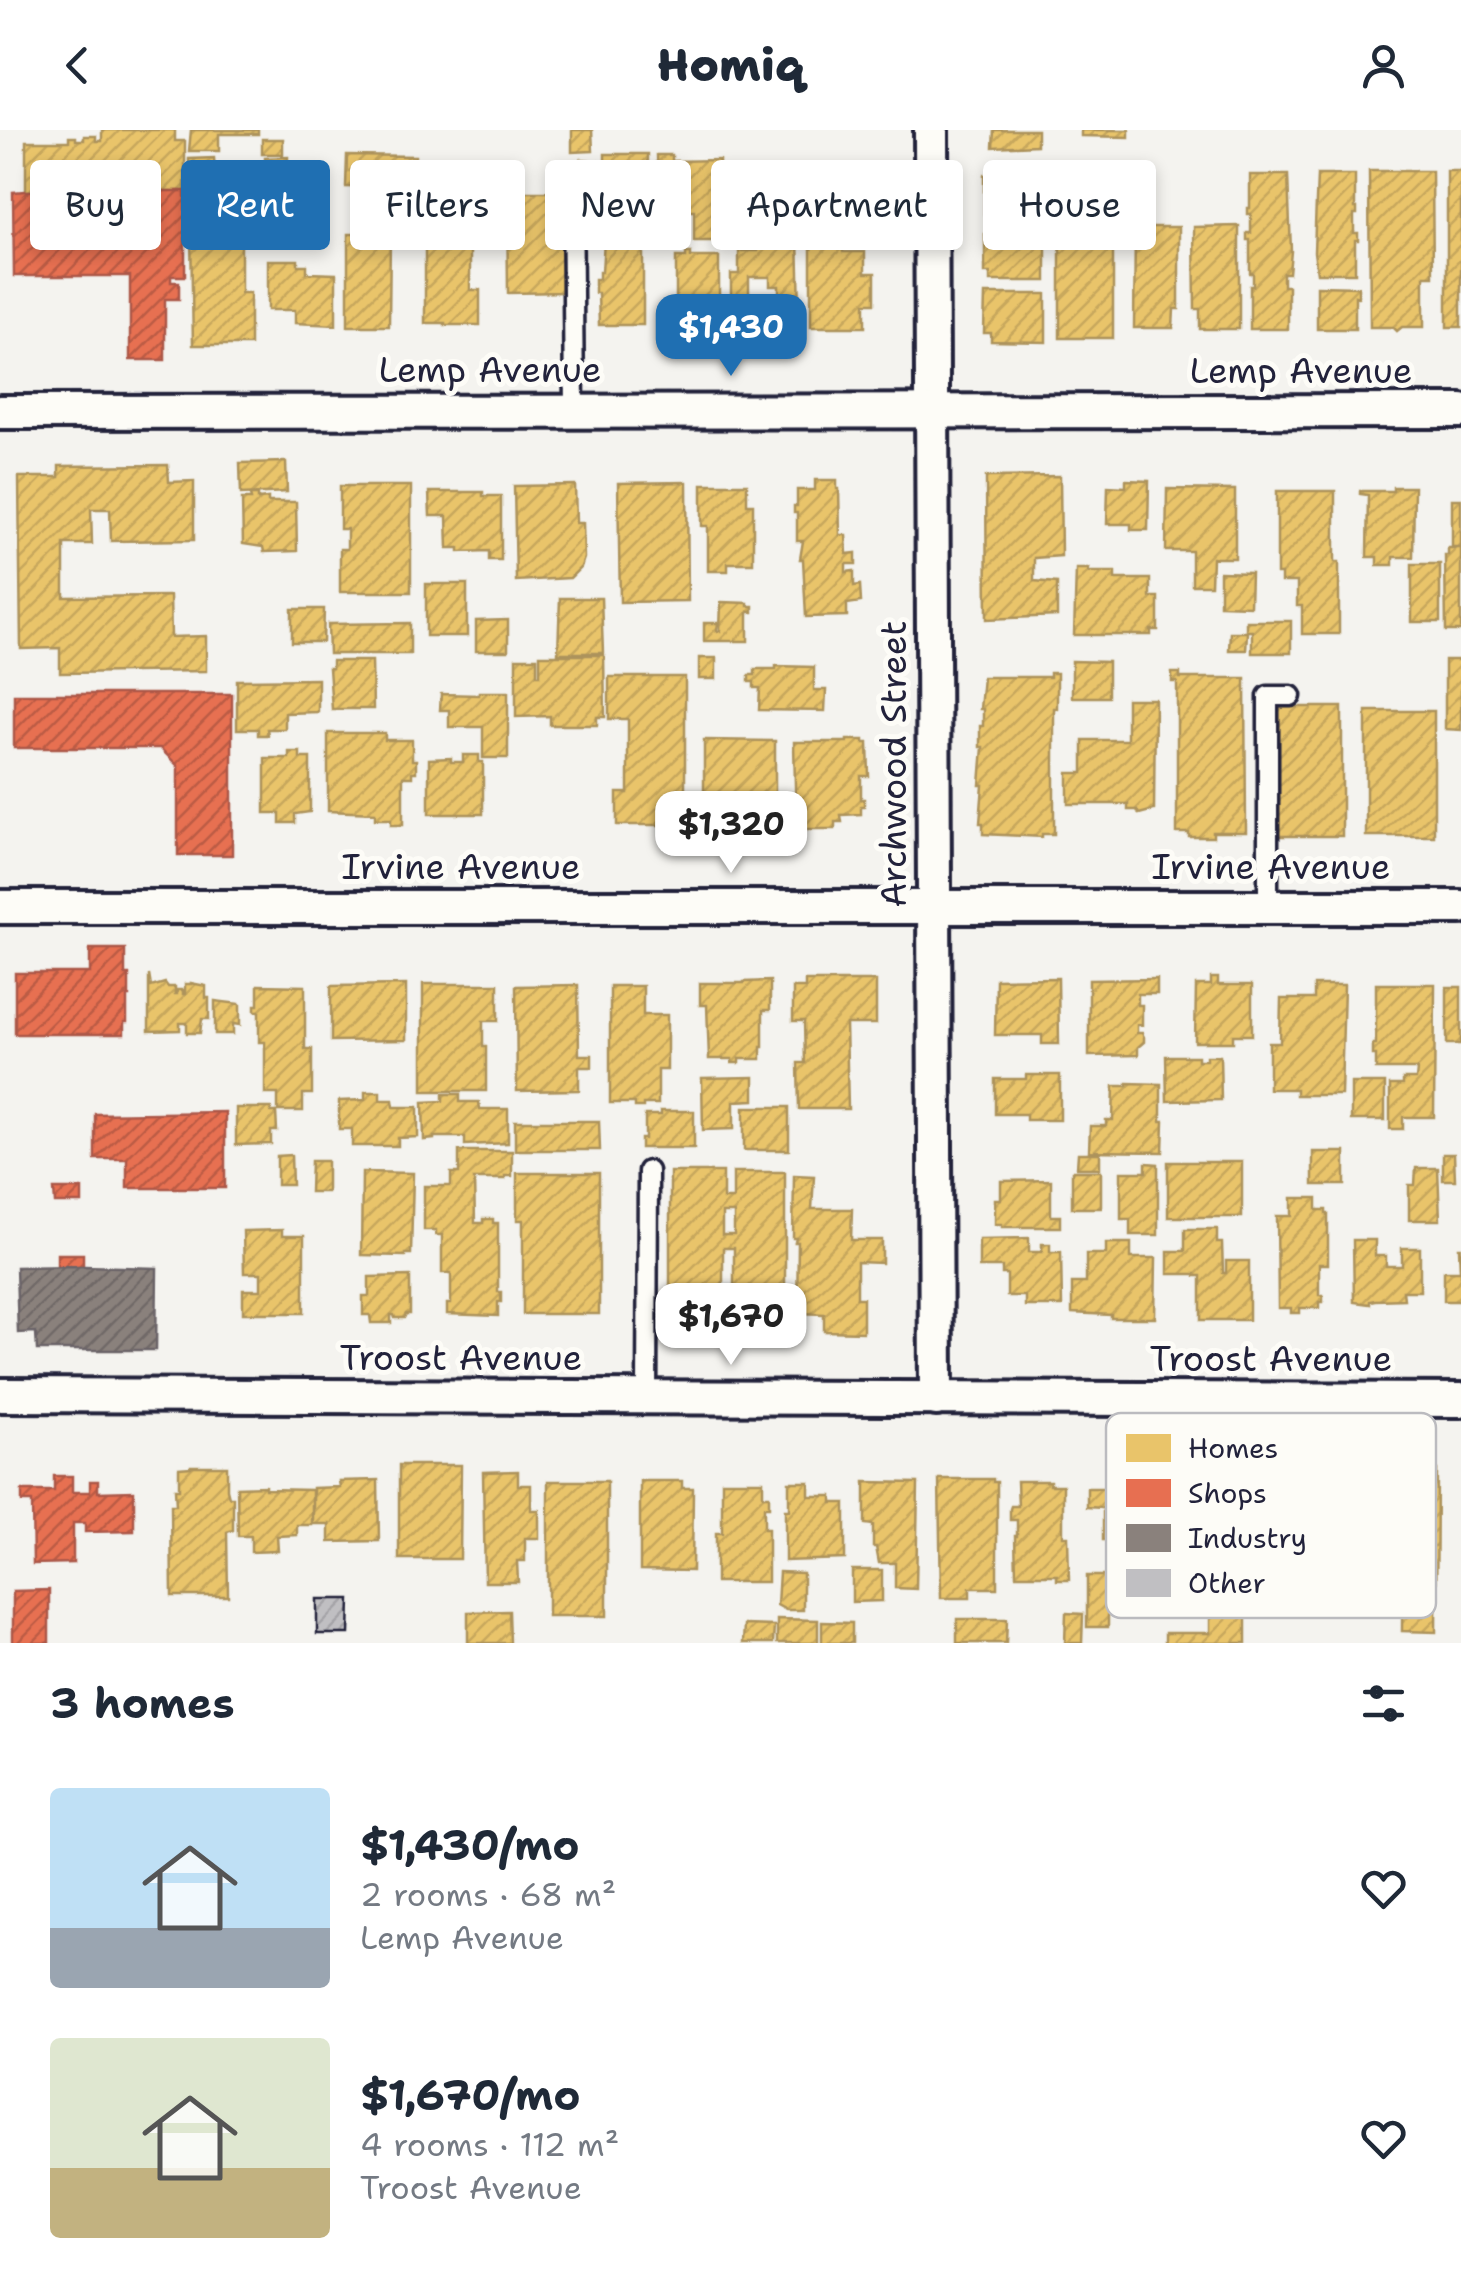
<!DOCTYPE html>
<html lang="en">
<head>
<meta charset="utf-8">
<style>
  :root { --surface:#fff; --page:#f6f6f7; --text:#1f2937; --muted:#747a83; --accent:#1f6fb2 }
  body { margin:0; font-family:"Shantell Sans",sans-serif; background:var(--page); color:var(--text); height:100vh; display:flex; flex-direction:column; font-size:38px; white-space:nowrap }
  * { box-sizing:border-box; margin:0 }
  p { font-size:32px; color:var(--muted) }
  .icon { flex:none; width:55px; height:55px; fill:none; stroke:currentColor; stroke-width:2; stroke-linecap:round; stroke-linejoin:round }
  .map { position:relative; height:1513px; overflow:hidden }
  .side { display:flex; flex-direction:column; background:var(--surface); flex:1 }
  .side>* { flex:none }
  .top-card { position:absolute; left:30px; top:30px; width:1402px; height:90px; display:flex; gap:20px }
  .price { position:absolute; translate:-50% -85px; padding:0 22px; border-radius:20px; background:#fff; color:#222; font-size:32px; line-height:65px; filter:drop-shadow(0 2px 5px #0008) }
  .price::after { content:''; position:absolute; left:50%; top:60px; width:30px; height:22px; margin-left:-15px; background:inherit; clip-path:polygon(0 0,100% 0,50% 100%) }
  .price.current { background:var(--accent); color:#fff }
  ul { padding:0; list-style:none }
  li { display:flex; align-items:center; gap:30px; height:250px; padding:0 50px }
  li span { display:grid; place-items:center; flex:none; width:280px; height:200px; border-radius:10px; color:#555 }
  li>.icon { margin-inline-start:auto }
  span .icon { width:120px; height:120px; fill:#fffc; stroke-width:1 }
  li b { font-size:42px }
  h2 { display:flex; justify-content:space-between; align-items:center; height:120px; padding:0 50px; font-size:42px }
  .tag { padding:0 35px; border-radius:10px; background:var(--surface); box-shadow:0 5px 15px #0003; font-size:35px; line-height:90px }
  .tag.current { background:var(--accent); color:#fff }
  header { display:flex; justify-content:space-between; align-items:center; height:130px; padding:0 50px; background:var(--surface); font-size:45px; font-weight:800 }
  .map>svg:first-child { display:block }
  .homes { fill:url(#homes-hatch); stroke:#ad935c; stroke-width:2.5; fill-rule:evenodd }
  .shops { fill:url(#shops-hatch); stroke:#ac584a; stroke-width:2.5 }
  .industry { fill:url(#industry-hatch); stroke:#6b6468; stroke-width:2.5 }
  .building { fill:url(#building-hatch); stroke:#22223b; stroke-width:2.5 }
  .lines { fill:none; stroke-linecap:round; stroke-linejoin:round }
  .service-casing { stroke:#22223b; stroke-width:25 }
  .minor-casing { stroke:#22223b; stroke-width:40 }
  .service { stroke:#fdfcf7; stroke-width:18 }
  .minor { stroke:#fdfcf7; stroke-width:32 }
  .labels { text-anchor:middle; stroke-width:10; stroke-linejoin:round; paint-order:stroke }
  .street-label { font-size:35px; fill:#22223b; stroke:#fdfcf7 }
  .key { fill:#fdfcf7; stroke:#bbbbbf; stroke-width:2.5 }
  .key-label { font-size:28px; fill:#22223b }
</style>
</head>
<body>
<header><svg class="icon" aria-label="back" viewBox="0 0 24 24"><path d="M15 5l-7 7 7 7"/></svg>Homiq<svg class="icon" aria-label="person" viewBox="0 0 24 24"><circle cx="12" cy="8" r="4"/><path d="M4 21q1-7 8-7t8 7"/></svg></header>
<div class="map">
<svg width="1461" height="1513" viewBox="0 0 1461 1513">
  <defs>
    <pattern id="homes-hatch" width="6" height="6" patternUnits="userSpaceOnUse" patternTransform="scale(2.5)"><rect width="6" height="6" fill="#e9c46a"/><path d="M-1 1l2-2M0 6l6-6M5 7l2-2" fill="none" stroke="#c8a85d"/></pattern>
    <pattern id="shops-hatch" width="6" height="6" patternUnits="userSpaceOnUse" patternTransform="scale(2.5)"><rect width="6" height="6" fill="#e76f51"/><path d="M-1 1l2-2M0 6l6-6M5 7l2-2" fill="none" stroke="#bb5b44"/></pattern>
    <pattern id="industry-hatch" width="6" height="6" patternUnits="userSpaceOnUse" patternTransform="scale(2.5)"><rect width="6" height="6" fill="#8a817c"/><path d="M-1 1l2-2M0 6l6-6M5 7l2-2" fill="none" stroke="#706967"/></pattern>
    <pattern id="building-hatch" width="6" height="6" patternUnits="userSpaceOnUse" patternTransform="scale(2.5)"><rect width="6" height="6" fill="#c0bfc2"/><path d="M-1 1l2-2M0 6l6-6M5 7l2-2" fill="none" stroke="#a5a4a8"/></pattern>
  </defs>
  <rect width="100%" height="100%" fill="#f4f3ef"/>
  <filter id="ink" filterUnits="userSpaceOnUse"><feTurbulence type="fractalNoise" baseFrequency=".01" numOctaves="2"/><feDisplacementMap in="SourceGraphic" scale="20" xChannelSelector="R" yChannelSelector="G"/><feConvolveMatrix kernelMatrix="1 2 1 2 8 2 1 2 1" color-interpolation-filters="sRGB"/></filter>
  <g filter="url(#ink)">
    <!-- homes -->
    <g class="homes">
      <path d="M102 0H175V11H185V61H26V11H69V7H76V10H84V6H96V11H102Z"/>
      <path d="M191 0H258V4H219V21H189Z"/>
      <path d="M572 0H592L593 21 572 22Z"/>
      <path d="M994 0H1037V15L993 17Z"/>
      <path d="M1081 0H1129V7L1081 6Z"/>
      <rect x="262" y="9" width="21" height="15"/>
      <path d="M605 24H648V82H615V75L581 73V29L605 32Z"/>
      <path d="M347 25 415 26V59L346 57Z"/>
      <path d="M657 25H672V31L719 30 720 79H723V111H694V81H688V63H675V59H658Z"/>
      <path d="M288 27V45H265V28Z"/>
      <path d="M214 28 215 41 189 42V29Z"/>
      <path d="M814 40 875 41V107H855V111H843V122H865V143H875V173H865V197H811V107H807V94H814Z"/>
      <path d="M1369 41H1432L1433 146H1424V197H1402L1397 201 1393 197H1370Z"/>
      <rect x="1447" y="41" width="14" height="156"/>
      <rect x="428" y="44" width="54" height="51"/>
      <path d="M984 45H1046V93H990V84H984Z"/>
      <path d="M1250 45H1288L1291 121 1289 143H1283V156H1288V199H1250V156H1253V143H1250V110H1247V103H1251V84H1248V78H1250Z"/>
      <path d="M1317 45H1355V78H1357V84H1354V103H1358V110H1355V143H1317L1314 122Z"/>
      <path d="M772 54H802L801 109H798L800 177H779V156H770V147H749V178H731V144H739V121H758V108H772V83H761V67H772Z"/>
      <path d="M193 60H249V112H241V163H250V215H193L191 104H193Z"/>
      <path d="M507 62H567V162L508 163Z"/>
      <path d="M1060 83H1117V93H1113V101H1117V121H1113V208H1060Z"/>
      <path d="M1239 96V199H1200V179H1195L1194 97Z"/>
      <path d="M1135 97H1179V179H1174L1173 198H1134Z"/>
      <path d="M348 104H390L389 196H348Z"/>
      <path d="M985 104H1046V151H990V143H985Z"/>
      <path d="M604 110 643 112V195H599L598 163H595V149H599V142H602Z"/>
      <path d="M425 112 470 113V160H480V195H445V193H425Z"/>
      <path d="M686 123H691V127H719V178H691V169H676V127H686Z"/>
      <path d="M268 130H298V135H307V143L336 144V195L295 193V180H268Z"/>
      <path d="M1317 156 1358 157V167L1355 166V199H1317Z"/>
      <path d="M985 164H1046V212L991 211V203H984Z"/>
      <path d="M286 332 287 362 241 364 240 333Z"/>
      <path d="M168 335 169 352 194 351V410L111 411 110 379H91L92 414H64V467L170 466 171 507 206 506V541L60 543V518L21 519 19 347H59V336Z"/>
      <path d="M1060 346 1061 426 1034 428V451L1057 453V486L987 489 986 347Z"/>
      <path d="M815 350H837V359H839L840 405H846L847 424 856 423V434H846V442L854 441V456L860 455 861 472 847 474V486L806 487 803 429H800L803 411H797V383H794V376H797V360H815Z"/>
      <path d="M1126 350 1149 351 1148 400H1131V394H1107L1108 356 1126 357Z"/>
      <path d="M687 352 688 471 620 472 618 353Z"/>
      <path d="M702 354H747V374H753V433H728V441H708V396H702Z"/>
      <path d="M575 355 576 393H583L584 428 581 437 570 448 516 451 514 356Z"/>
      <path d="M340 356H411V462H340V419H347V399H340Z"/>
      <path d="M1393 357H1414L1413 427H1393V435H1377V427H1367L1368 365 1360 364V361H1393Z"/>
      <path d="M1167 359 1235 360V428H1212L1211 455H1192V421H1166Z"/>
      <path d="M1277 361H1335V432H1339V504H1302V476H1297V452H1281V444H1277Z"/>
      <path d="M429 362H483V366H501V430H489V421L459 422V418H448L447 386H430Z"/>
      <path d="M250 365H258V369L268 368V372H296L297 421 264 422 263 417 243 414 242 369H251Z"/>
      <rect x="1452" y="369" width="9" height="48"/>
      <path d="M1448 418H1461V501H1446L1445 425H1448Z"/>
      <rect x="1412" y="434" width="28" height="58"/>
      <path d="M1076 439H1089L1088 442H1115V449H1150V467H1158V500H1151V505H1074Z"/>
      <path d="M1220 442 1251 443 1250 476 1220 475Z"/>
      <rect x="426" y="454" width="41" height="52"/>
      <path d="M560 468H601L603 523H558Z"/>
      <path d="M721 472 748 473V476H753V482H748V511H704V493H718L717 501H720Z"/>
      <path d="M292 479H324L323 512H292Z"/>
      <path d="M508 490V521H476V491Z"/>
      <path d="M1246 491H1291V523H1252V501H1246Z"/>
      <path d="M410 493V524H329L328 494Z"/>
      <path d="M1230 502H1247L1246 520H1229Z"/>
      <path d="M540 525H604L605 587H597V595H550V586L516 587V528H537V545H540Z"/>
      <rect x="699" y="528" width="17" height="21"/>
      <path d="M1445 530H1461V600L1445 599Z"/>
      <path d="M332 531H372L373 579H332L329 538H332Z"/>
      <path d="M1072 531 1108 532V567H1072Z"/>
      <path d="M776 536 814 537V560H826L825 581 759 580 760 558H754V552H749V545H755V539H776Z"/>
      <path d="M1050 543H1057V578H1054V704H1042V707L983 704V693H980L983 655H980L983 617H980V596H983V579H980L983 547H1050Z"/>
      <path d="M1172 543H1180V548H1245L1246 702H1213V707H1189V703H1177V552H1172Z"/>
      <path d="M609 547H685V695H617V663H628V589H609Z"/>
      <path d="M318 549V582L285 583V599H267L268 605H258V599H237V550Z"/>
      <path d="M479 562H508V628H483V597H449V580H440L441 564 479 565Z"/>
      <path d="M1127 569H1155L1154 680 1139 684 1137 680H1128V674H1068V643H1083V610H1127Z"/>
      <rect x="1274" y="577" width="68" height="129"/>
      <rect x="1366" y="581" width="68" height="125"/>
      <path d="M328 603H385V610H412V630H416V642H412V647H403V695H391V689H375V683L328 681Z"/>
      <path d="M704 610 775 611V684L704 687Z"/>
      <path d="M847 610H864V613H868L869 646H861V669H864V676H861V684L841 685 842 692H835V699H796L794 612H847Z"/>
      <path d="M289 622H300V628H310V682L295 684V693H280V683H265V628H289Z"/>
      <path d="M463 625H479V632H483V684H429V629L451 628V632H463Z"/>
      <path d="M149 845 151 857 165 853 168 857H175V864H177V860H183V864H185V854H191V853L206 856V868H209V889H202L200 903H187V893H180V900L149 901Z"/>
      <path d="M1058 848 1059 914H1042V905H995L996 849Z"/>
      <path d="M1211 848H1218V855H1252V905H1233V912H1195L1196 855H1211Z"/>
      <path d="M1157 849V864H1138V875H1142V895H1137V903H1142L1144 907V912L1138 917V925L1089 926V850Z"/>
      <path d="M770 851V880H763V917H761V929H739V933H732V929H709L707 875H700V853H744V852Z"/>
      <path d="M805 851H876V894H846L848 979H799L798 933H805L804 891H793V858H805Z"/>
      <path d="M423 854H498V891H483V917H486V961H423Z"/>
      <path d="M1376 854H1435L1434 987H1403V999H1390V955H1403V949H1416L1417 939H1376V925H1373V914H1376Z"/>
      <path d="M258 855 305 856V919H312V964H303V981H278V964H265V912H259V881H255V875H258Z"/>
      <path d="M406 855V910L331 911V856Z"/>
      <path d="M578 855 579 925H592V937H579V960L517 961 516 856Z"/>
      <path d="M1314 855H1344L1341 965H1296V959H1269V913H1280L1281 869H1314Z"/>
      <path d="M610 856H643V885H667V940H658V974H643V977H635V973H610Z"/>
      <rect x="1447" y="857" width="14" height="57"/>
      <path d="M215 871 240 874V895L233 894V904H215Z"/>
      <path d="M1166 926H1198V930H1206V926H1220L1221 970 1167 971Z"/>
      <path d="M1026 945H1060V990H1026V984H995V949H1026Z"/>
      <path d="M754 947V970L734 971V999L703 1000 702 948Z"/>
      <path d="M1127 953 1161 954V991H1164L1163 1022 1089 1021 1090 996H1106V990H1113L1114 956H1127Z"/>
      <rect x="1351" y="953" width="34" height="37"/>
      <path d="M365 962H380V970H393L394 977H418V1007L398 1008V1016H352V999H339V971L365 970Z"/>
      <path d="M443 964H460V972H479L480 979H508V1013L465 1015V1007H434V1009L424 1010 423 972 443 971Z"/>
      <rect x="744" y="977" width="45" height="43"/>
      <path d="M236 978H271V982H276L277 1001H271V1014L236 1015Z"/>
      <path d="M661 981H694V1018H641V1009H645V985H661Z"/>
      <path d="M515 991H599L600 1020H515Z"/>
      <path d="M459 1021H512V1046H505V1049H474L475 1093H483V1089H493V1093H498V1162H501V1172H498V1186L447 1184V1174H451V1143H442V1105H436V1100H424V1056H451V1043H459Z"/>
      <rect x="1313" y="1022" width="32" height="33"/>
      <path d="M1078 1023H1100V1038H1077Z"/>
      <path d="M1443 1024H1454L1455 1050H1443Z"/>
      <path d="M291 1025 292 1055H277V1026Z"/>
      <path d="M311 1031H327V1062H310Z"/>
      <rect x="1168" y="1032" width="74" height="55"/>
      <path d="M1146 1033 1158 1034V1105H1130V1089H1121V1042H1146Z"/>
      <path d="M1416 1038H1438L1440 1090H1409V1055H1415Z"/>
      <rect x="1072" y="1041" width="29" height="37"/>
      <path d="M362 1042 413 1043 411 1124H405V1126L361 1125Z"/>
      <path d="M670 1042H723V1069H733V1042H785V1201H734V1176H723V1202L670 1201ZM722 1083H734V1105H722ZM723 1118H734V1160H723Z"/>
      <path d="M517 1043H599V1184H523V1090H517Z"/>
      <path d="M794 1045 814 1046 812 1079H852L851 1110H882V1133L857 1132V1168H863V1202L824 1201V1184L797 1183 798 1112H795L796 1108H793Z"/>
      <path d="M1051 1050V1086H1060V1097H1002V1094H995V1069H1001V1051Z"/>
      <path d="M1292 1068H1317V1080H1326V1084H1328V1134H1319V1165H1323V1172H1319V1178H1300V1183H1291V1178H1278L1277 1086H1292Z"/>
      <path d="M1185 1099H1217V1113H1222L1223 1143H1226V1131H1249V1190H1201V1146H1195V1144H1168V1121H1185Z"/>
      <path d="M282 1100V1106H304V1183H243V1160H261V1143H244L243 1101Z"/>
      <path d="M1029 1108V1122H1042V1114H1050V1122H1061L1062 1176H1025V1166H1007V1144H1002V1137H979V1109Z"/>
      <path d="M1353 1110H1375V1126H1386V1136H1402V1118H1420V1161H1403L1404 1169 1375 1170 1370 1171V1174L1354 1172Z"/>
      <path d="M1106 1113H1131V1128H1156L1155 1188H1111V1185L1072 1183V1153H1086V1124H1106Z"/>
      <path d="M1459 1118H1461V1187L1460 1171H1444V1141H1460Z"/>
      <path d="M410 1146V1184H406L404 1188H395L394 1185H391V1193H371L370 1185H363V1166H369V1147Z"/>
      <path d="M399 1335H461L460 1429H399Z"/>
      <path d="M191 1336H227V1359L229 1367H233V1400L227 1402 228 1466H172L171 1375H176L175 1359H179V1338L191 1337Z"/>
      <path d="M1403 1340H1437L1436 1502 1402 1501Z"/>
      <path d="M518 1341V1355H531V1380H539V1408H525V1431H517L518 1452H485L483 1342Z"/>
      <path d="M939 1349H993V1352H997V1458H970V1468H941Z"/>
      <path d="M378 1350 379 1411 329 1412V1394H313V1358L340 1357 339 1351Z"/>
      <rect x="548" y="1351" width="59" height="135"/>
      <path d="M640 1351H682V1358H693L692 1441 640 1440Z"/>
      <path d="M722 1351H763V1366H769V1377H764V1399H768V1452H716V1403H722Z"/>
      <path d="M1017 1351H1050V1355H1063V1406H1068L1069 1450H1057V1445H1016L1015 1406H1017V1390H1010V1379L1011 1376H1018Z"/>
      <path d="M1117 1351H1147L1146 1357 1155 1358V1368H1146V1411L1103 1410V1378L1087 1377V1358H1117Z"/>
      <path d="M789 1352H809V1366H832V1373H845V1429L785 1431V1380H789Z"/>
      <path d="M865 1352 918 1353 916 1459 895 1458V1433H879L876 1417H873V1395L865 1394Z"/>
      <path d="M265 1356V1359L312 1360V1395H297V1405L277 1406 278 1421 251 1422V1406H238L237 1357Z"/>
      <path d="M852 1440H882V1471L852 1472Z"/>
      <path d="M779 1442 803 1443V1480H786L777 1475Z"/>
      <path d="M1087 1446H1112V1476H1108V1497H1087Z"/>
      <path d="M1235 1448H1242V1461H1246V1513H1165V1503H1210V1462H1231V1451H1235Z"/>
      <path d="M509 1481 510 1513H468V1482Z"/>
      <path d="M1066 1483 1083 1484 1082 1513H1065Z"/>
      <path d="M777 1489 818 1490V1513H777Z"/>
      <path d="M957 1489H1007L1006 1513H957Z"/>
      <path d="M822 1492 852 1493V1513H822Z"/>
      <path d="M744 1495 774 1496 773 1513H743Z"/>
    </g>
    <!-- shops -->
    <g class="shops">
      <path d="M26 61H185V146H171V152H179V169H165V230H130V146H14L13 62Z"/>
      <path d="M14 564H232V725H178V636L160 618H14Z"/>
      <path d="M90 819H125V845H129V866H127V892H124V904H15V843H90Z"/>
      <path d="M225 982V1058H127V1029H95V984Z"/>
      <path d="M54 1059H82V1073H55Z"/>
      <rect x="57" y="1124" width="26" height="12"/>
      <path d="M54 1346H72V1362H90V1351H98V1362L134 1361V1401L85 1402V1393H73V1433L33 1434 32 1372H22V1361H54Z"/>
      <path d="M49 1460V1513H13V1461Z"/>
    </g>
    <!-- industry -->
    <path class="industry" d="M83 1136 157 1138 156 1220H37L36 1202 18 1203 16 1137Z"/>
    <!-- building -->
    <path class="building" d="M317 1469H350L349 1504H317Z"/>
    <g class="lines">
      <!-- service casing -->
      <g class="service-casing">
        <g id="service">
          <path d="M572 51 574 280"/>
          <path d="M1268 776V566H1291"/>
          <path d="M647 1269 648 1041"/>
        </g>
      </g>
      <!-- minor casing -->
      <g class="minor-casing">
        <g id="minor">
          <path d="M931 0 936 1269"/>
          <path d="M0 282 1461 281"/>
          <path d="M0 777H1461"/>
          <path d="M0 1265 1461 1270"/>
        </g>
      </g>
      <!-- service -->
      <use href="#service" class="service"/>
      <!-- minor -->
      <use href="#minor" class="minor"/>
    </g>
  </g>
  <g class="labels">
    <!-- street labels -->
    <g class="street-label">
      <text x="490" y="252">Lemp Avenue</text>
      <text x="1301" y="253">Lemp Avenue</text>
      <text transform="translate(894 634) rotate(-90)" y="12">Archwood Street</text>
      <text x="461" y="749">Irvine Avenue</text>
      <text x="1271" y="749">Irvine Avenue</text>
      <text x="461" y="1240">Troost Avenue</text>
      <text x="1271" y="1241">Troost Avenue</text>
    </g>
  </g>
  <!-- legend -->
  <rect x="1106" y="1283" width="330" height="205" rx="15" class="key"/>
  <rect x="1126" y="1304" width="45" height="28" fill="#e9c46a"/>
  <rect x="1126" y="1349" width="45" height="28" fill="#e76f51"/>
  <rect x="1126" y="1394" width="45" height="28" fill="#8a817c"/>
  <rect x="1126" y="1439" width="45" height="28" fill="#c0bfc2"/>
  <g class="key-label">
    <text x="1188" y="1328">Homes</text>
    <text x="1188" y="1373">Shops</text>
    <text x="1188" y="1418">Industry</text>
    <text x="1188" y="1463">Other</text>
  </g>
</svg>
<b class="price current" style="left:731px;top:249px">$1,430</b>
<b class="price" style="left:731px;top:746px">$1,320</b>
<b class="price" style="left:731px;top:1238px">$1,670</b>
<div class="top-card">
<a class="tag">Buy</a>
<a class="tag current">Rent</a>
<a class="tag">Filters</a>
<a class="tag">New</a>
<a class="tag">Apartment</a>
<a class="tag">House</a>
</div>
</div>
<section class="side">
<h2>3 homes<svg class="icon" aria-label="filters" viewBox="0 0 24 24"><path d="M4 7h16M4 17h16"/><circle cx="9" cy="7" r="2"/><circle cx="15" cy="17" r="2"/></svg></h2>
<ul>
<li><span style="background:linear-gradient(#bfe0f5 70%,#9aa5b1 0)"><svg class="icon" aria-label="home" viewBox="0 0 24 24"><path d="M3 11l9-7 9 7M6 9v11h12V9"/></svg></span><div><b>$1,430/mo</b><p>2 rooms · 68 m²</p><p>Lemp Avenue</p></div><svg class="icon" aria-label="heart" viewBox="0 0 24 24"><path d="M12 20l-8-8c-3-5 5-10 8-4 3-6 11-1 8 4z"/></svg></li>
<li><span style="background:linear-gradient(#dfe7d0 65%,#c2b280 0)"><svg class="icon" aria-label="home" viewBox="0 0 24 24"><path d="M3 11l9-7 9 7M6 9v11h12V9"/></svg></span><div><b>$1,670/mo</b><p>4 rooms · 112 m²</p><p>Troost Avenue</p></div><svg class="icon" aria-label="heart" viewBox="0 0 24 24"><path d="M12 20l-8-8c-3-5 5-10 8-4 3-6 11-1 8 4z"/></svg></li>
</ul>
</section>
</body>
</html>
